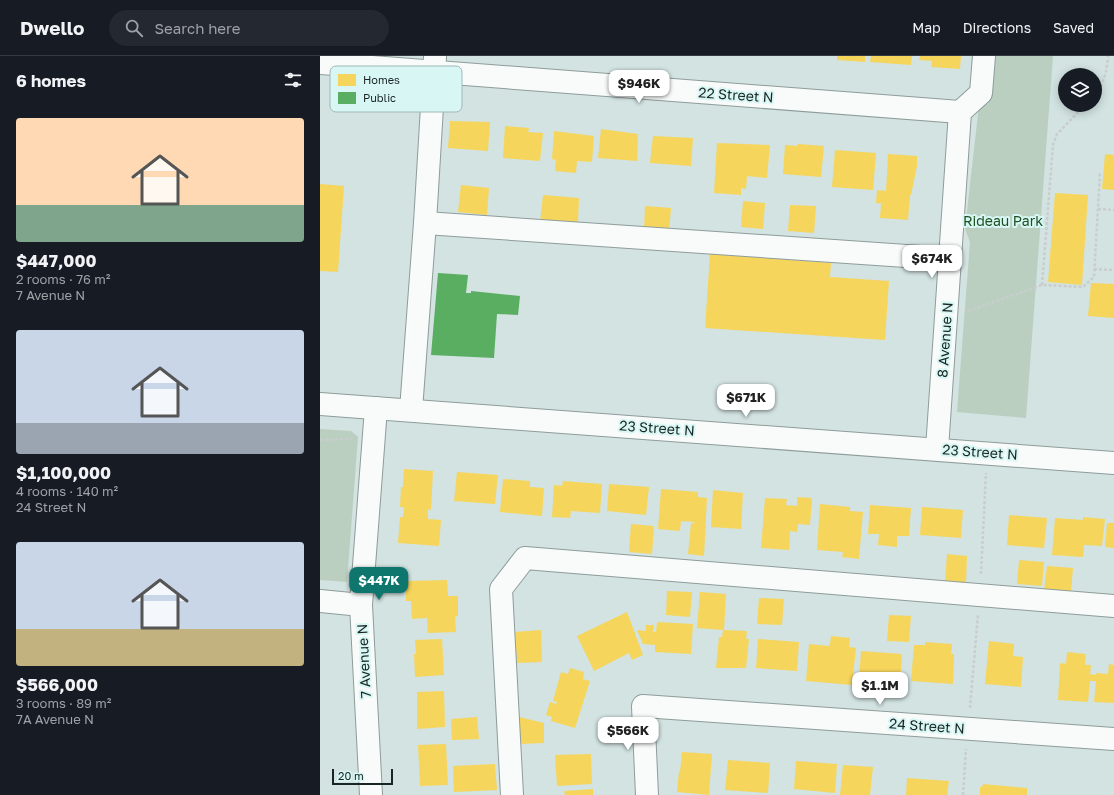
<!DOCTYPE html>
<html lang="en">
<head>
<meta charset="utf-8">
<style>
  :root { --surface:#171b24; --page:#242831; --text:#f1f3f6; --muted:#9ea1a6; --line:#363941; --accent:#0f766e }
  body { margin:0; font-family:"Golos Text",sans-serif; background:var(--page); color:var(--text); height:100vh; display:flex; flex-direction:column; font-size:15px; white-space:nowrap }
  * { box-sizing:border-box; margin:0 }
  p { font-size:13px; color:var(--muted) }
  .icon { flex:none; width:22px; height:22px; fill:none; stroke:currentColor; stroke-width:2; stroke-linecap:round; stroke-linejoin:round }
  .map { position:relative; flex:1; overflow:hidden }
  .panel { display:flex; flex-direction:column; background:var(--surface); width:320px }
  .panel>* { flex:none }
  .fabs { position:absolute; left:738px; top:12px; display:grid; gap:8px }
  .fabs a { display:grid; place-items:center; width:44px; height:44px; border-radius:50%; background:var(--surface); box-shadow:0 2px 10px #0003; font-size:20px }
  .scale { position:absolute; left:12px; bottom:10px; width:61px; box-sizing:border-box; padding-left:4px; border:2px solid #192524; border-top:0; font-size:11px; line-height:14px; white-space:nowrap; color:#192524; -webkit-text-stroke:3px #d8f7f4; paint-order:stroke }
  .price { position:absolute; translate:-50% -34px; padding:0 9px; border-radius:8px; background:#fff; color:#222; font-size:13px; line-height:26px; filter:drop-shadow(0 1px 2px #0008) }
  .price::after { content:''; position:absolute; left:50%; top:24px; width:12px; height:9px; margin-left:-6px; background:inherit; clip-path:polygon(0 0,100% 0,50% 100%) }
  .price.active { background:var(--accent); color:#fff }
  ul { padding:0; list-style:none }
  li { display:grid; align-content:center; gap:8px; height:212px; padding:0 16px }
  li span { display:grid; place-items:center; height:124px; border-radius:4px; color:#555 }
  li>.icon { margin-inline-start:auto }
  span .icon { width:72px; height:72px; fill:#fffc; stroke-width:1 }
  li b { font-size:17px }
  h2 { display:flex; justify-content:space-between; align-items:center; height:48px; padding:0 16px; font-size:17px }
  header { display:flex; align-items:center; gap:24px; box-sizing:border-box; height:56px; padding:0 20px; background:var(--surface); border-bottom:1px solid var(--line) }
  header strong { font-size:19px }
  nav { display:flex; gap:22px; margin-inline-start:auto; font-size:14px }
  .search { width:280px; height:36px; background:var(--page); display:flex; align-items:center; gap:10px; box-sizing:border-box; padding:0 14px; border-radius:22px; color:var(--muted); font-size:15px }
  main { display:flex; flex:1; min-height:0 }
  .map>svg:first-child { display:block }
  .green { fill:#bacfc0 }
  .homes { fill:#f6d55c }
  .public { fill:#5aae61 }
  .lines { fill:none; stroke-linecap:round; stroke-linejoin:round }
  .minor-casing { stroke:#8e9c9a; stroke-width:24 }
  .path { stroke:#c9cdcd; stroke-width:2.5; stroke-dasharray:3 2; stroke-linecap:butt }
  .minor { stroke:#f8fbfa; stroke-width:22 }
  .labels { text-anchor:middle; stroke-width:4; stroke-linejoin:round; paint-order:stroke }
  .street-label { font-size:14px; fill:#192524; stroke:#d8f7f4 }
  .park-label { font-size:14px; fill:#1e5022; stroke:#d8f7f4 }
  .key { fill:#d8f7f4; stroke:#9fb8b6; stroke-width:1 }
  .key-label { font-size:11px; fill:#192524 }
</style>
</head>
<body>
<header>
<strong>Dwello</strong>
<div class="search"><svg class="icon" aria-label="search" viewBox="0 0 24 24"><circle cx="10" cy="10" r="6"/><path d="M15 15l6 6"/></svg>Search here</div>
<nav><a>Map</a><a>Directions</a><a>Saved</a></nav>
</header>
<main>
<section class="panel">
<h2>6 homes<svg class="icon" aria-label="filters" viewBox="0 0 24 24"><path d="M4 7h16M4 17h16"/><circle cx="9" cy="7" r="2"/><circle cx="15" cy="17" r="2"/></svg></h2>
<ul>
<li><span style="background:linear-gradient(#ffd9b3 70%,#7fa58c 0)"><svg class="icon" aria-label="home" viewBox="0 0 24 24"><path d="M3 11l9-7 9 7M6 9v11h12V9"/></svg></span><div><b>$447,000</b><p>2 rooms · 76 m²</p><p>7 Avenue N</p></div></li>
<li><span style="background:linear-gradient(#c9d6e8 75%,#9aa5b1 0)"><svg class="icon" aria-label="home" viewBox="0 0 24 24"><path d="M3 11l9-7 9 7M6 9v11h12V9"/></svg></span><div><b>$1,100,000</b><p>4 rooms · 140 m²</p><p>24 Street N</p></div></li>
<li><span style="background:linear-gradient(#c9d6e8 70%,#c2b280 0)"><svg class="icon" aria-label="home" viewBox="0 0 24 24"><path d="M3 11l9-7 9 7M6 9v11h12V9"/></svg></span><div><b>$566,000</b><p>3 rooms · 89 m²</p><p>7A Avenue N</p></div></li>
</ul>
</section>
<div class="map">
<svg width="794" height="739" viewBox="0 0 794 739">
  <rect width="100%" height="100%" fill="#d2e3e1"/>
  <!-- green -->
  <g class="green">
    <path d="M672 0H733L706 362 637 356 650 186 645 173 659 49 668 48Z"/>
    <path d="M0 373 31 375 38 381 27 526 0 524Z"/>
  </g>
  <!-- homes -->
  <g class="homes">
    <path d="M517 0H545V6L517 4Z"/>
    <path d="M551 0H592L591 9 550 6Z"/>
    <path d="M600 0H641L640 13 611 11 612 5 599 4Z"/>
    <path d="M130 65 170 66 168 95 128 92Z"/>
    <path d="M185 70 209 72 208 76 223 77 220 105 183 102Z"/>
    <path d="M281 73 318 78 317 105 278 102Z"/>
    <path d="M234 75 274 80 272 106 257 105 256 117 235 115 236 104 232 103Z"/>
    <path d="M333 80 373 82 371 110 330 107Z"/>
    <path d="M397 87 450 89 447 122 427 120 426 133 421 132V139L394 137Z"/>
    <path d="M478 88 504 90 501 121 463 118 465 89 478 90Z"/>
    <path d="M515 94 556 97 553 134 512 131Z"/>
    <path d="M568 98 597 100V110L591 139H590L588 164 560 162 561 148H565L556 147 557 134 566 135Z"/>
    <path d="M785 98 794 99V134L782 133Z"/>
    <path d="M0 128 24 130 18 216 0 215Z"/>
    <path d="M141 129 169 132 167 159 138 156Z"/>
    <path d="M735 137 768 139 762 229 728 226Z"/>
    <path d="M223 139 259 142 258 166 246 165V168L220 166Z"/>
    <path d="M423 145 445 147 443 173 421 171Z"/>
    <path d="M470 149 496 150 494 177 468 175Z"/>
    <path d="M325 150 351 152 349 176 324 174Z"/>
    <path d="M390 198 511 207 510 221 569 225 565 284 385 272Z"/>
    <path d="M771 227 794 228V262L768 260Z"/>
    <path d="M84 413 113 415 111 454 108 453V463L121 464 119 490 78 487 80 461H83L84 451H80L81 431H83Z"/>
    <path d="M137 416 178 419 175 448 134 445Z"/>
    <path d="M183 423 210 425V431L224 432 222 460 180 456Z"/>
    <path d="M243 425 282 428 280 457 251 455 250 462 232 461 234 429 242 430Z"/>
    <path d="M289 428 329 431 326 459 287 455Z"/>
    <path d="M341 433 378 436V441L387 442 384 500 368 498 371 467 374 468V466L361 465 360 475 338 473Z"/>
    <path d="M393 434 423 437 421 473 391 471Z"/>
    <path d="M477 441 492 442 490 469 478 468 477 476 470 475 469 494 441 492 445 442 467 443 466 449 477 450Z"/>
    <path d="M500 448 530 451V455L543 456 539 503 522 501 523 496 497 494Z"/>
    <path d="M550 449 591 452 589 480H577V491L558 489 559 478H548Z"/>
    <path d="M602 451 643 454 641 482 600 479Z"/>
    <path d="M689 459 727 462 724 492 687 489Z"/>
    <path d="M763 461 785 463 782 490 764 489 763 501 732 499 735 462 763 464Z"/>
    <path d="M787 467H794V492L785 491Z"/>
    <path d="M311 468 334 470 332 498 309 496Z"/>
    <path d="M627 498 647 500 646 527 625 525Z"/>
    <path d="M699 504 724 506 722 530 697 528Z"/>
    <path d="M727 510 753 512 751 536 724 534Z"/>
    <path d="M127 524 128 540H138V560L135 561 136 576 108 577 107 562 92 563 91 545H86V525Z"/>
    <path d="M347 535 372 536 370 561 346 559Z"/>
    <path d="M380 536 406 538 404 574 427 575 426 583H429L426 612H396L399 581H402L403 574 377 572Z"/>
    <path d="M439 542 464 543 462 569 437 568Z"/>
    <path d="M307 556 323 599 312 604 309 597 274 615 257 580Z"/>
    <path d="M569 559 591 560 589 586 567 585Z"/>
    <path d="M337 566 373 568 371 598 335 596V589L323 588 317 574 326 575V569H334L333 576H336Z"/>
    <path d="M221 574 222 606 197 607 195 576Z"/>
    <path d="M511 580 530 582 529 591 536 592 532 629 486 625 489 588 509 590V588H510Z"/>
    <path d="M122 583 124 619 95 621 94 598H96L95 584Z"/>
    <path d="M438 583 479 586 477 615 436 612Z"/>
    <path d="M669 585 694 588 693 600 703 601 701 631 665 628Z"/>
    <path d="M605 586 632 588 631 598H634L633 628 591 625 594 589H605Z"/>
    <path d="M541 595 582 598 580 627 539 624Z"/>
    <path d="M747 596 766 598 765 609H771L770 618 776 619V617L788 618 789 608 794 609V647L774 646 776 625H770L768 646 738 644 740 607 746 608Z"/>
    <path d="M250 612 264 616 263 623 270 625 255 672 231 665 232 661 226 659 230 646 236 648 237 646 233 645 241 616 248 618Z"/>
    <path d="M124 635 125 671 97 673V636Z"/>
    <path d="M157 661 159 683 132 684 131 663Z"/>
    <path d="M199 661 224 667V687L200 688Z"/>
    <path d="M126 688 128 729 100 730 98 689Z"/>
    <path d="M362 696 392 698 389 739 357 736 359 715 360 716Z"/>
    <path d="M271 698 272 728 237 730 235 699Z"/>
    <path d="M408 704 450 707 448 737 405 734Z"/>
    <path d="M476 705 517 708 515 737 474 733Z"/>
    <path d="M175 708 177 734 134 736 133 710Z"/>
    <path d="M523 709 553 711 550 739H520Z"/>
    <path d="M587 722 629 725 627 739H586Z"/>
    <path d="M663 728 707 732V739H660V731H662Z"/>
    <path d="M273 733V739H245L244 735Z"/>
  </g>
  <!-- public -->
  <path class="public" d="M118 217 148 219 146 237H151V235L200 240 198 259 177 258 174 302 111 299Z"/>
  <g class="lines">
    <!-- minor casing -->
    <g class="minor-casing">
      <g id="minor">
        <path d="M0 7 640 56"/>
        <path d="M640 56 661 37 664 0"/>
        <path d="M105 167 630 203"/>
        <path d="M0 348 794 407"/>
        <path d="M91 354 105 167 115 1"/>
        <path d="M617 393 640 56"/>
        <path d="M0 545 41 549"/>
        <path d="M51 739 41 549 56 352"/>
        <path d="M192 739 181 533 205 502 794 550"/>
        <path d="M327 739 323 650 794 683"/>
      </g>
    </g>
    <!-- path -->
    <g class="path">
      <path d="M775 39C784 27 787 15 788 0"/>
      <path d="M778 153 794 154"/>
      <path d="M774 213 794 214"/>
      <path d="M722 229 733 89 737 78 765 49"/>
      <path d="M648 255 722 229 763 231 774 221 780 117"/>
      <path d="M0 384 31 383"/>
      <path d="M661 518 666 417"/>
      <path d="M650 652 658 559"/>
      <path d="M643 739 646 693"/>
    </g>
    <!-- minor -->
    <use href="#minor" class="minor"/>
  </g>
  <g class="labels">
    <!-- street labels -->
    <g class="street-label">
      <text transform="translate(416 39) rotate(4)" y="5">22 Street N</text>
      <text transform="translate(625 284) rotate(-86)" y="5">8 Avenue N</text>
      <text transform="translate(337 372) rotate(4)" y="5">23 Street N</text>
      <text transform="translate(660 396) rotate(4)" y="5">23 Street N</text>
      <text transform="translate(44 605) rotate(-93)" y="5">7 Avenue N</text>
      <text transform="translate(607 670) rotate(4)" y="5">24 Street N</text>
    </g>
    <!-- park labels -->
    <g class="park-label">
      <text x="683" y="170">Rideau Park</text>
    </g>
  </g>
  <!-- legend -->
  <rect x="10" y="10" width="132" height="46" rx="6" class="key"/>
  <rect x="18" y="18" width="18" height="12" fill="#f6d55c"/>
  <rect x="18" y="36" width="18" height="12" fill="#5aae61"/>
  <g class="key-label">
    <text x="43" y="28">Homes</text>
    <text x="43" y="46">Public</text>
  </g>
</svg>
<div class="fabs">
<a><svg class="icon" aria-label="layers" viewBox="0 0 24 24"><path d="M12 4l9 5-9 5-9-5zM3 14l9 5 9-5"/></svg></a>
</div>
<div class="scale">20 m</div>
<b class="price" style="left:319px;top:48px">$946K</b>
<b class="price" style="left:612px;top:223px">$674K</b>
<b class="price" style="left:426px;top:362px">$671K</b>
<b class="price active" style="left:59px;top:545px">$447K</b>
<b class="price" style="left:560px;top:650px">$1.1M</b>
<b class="price" style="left:308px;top:695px">$566K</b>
</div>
</main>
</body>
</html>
